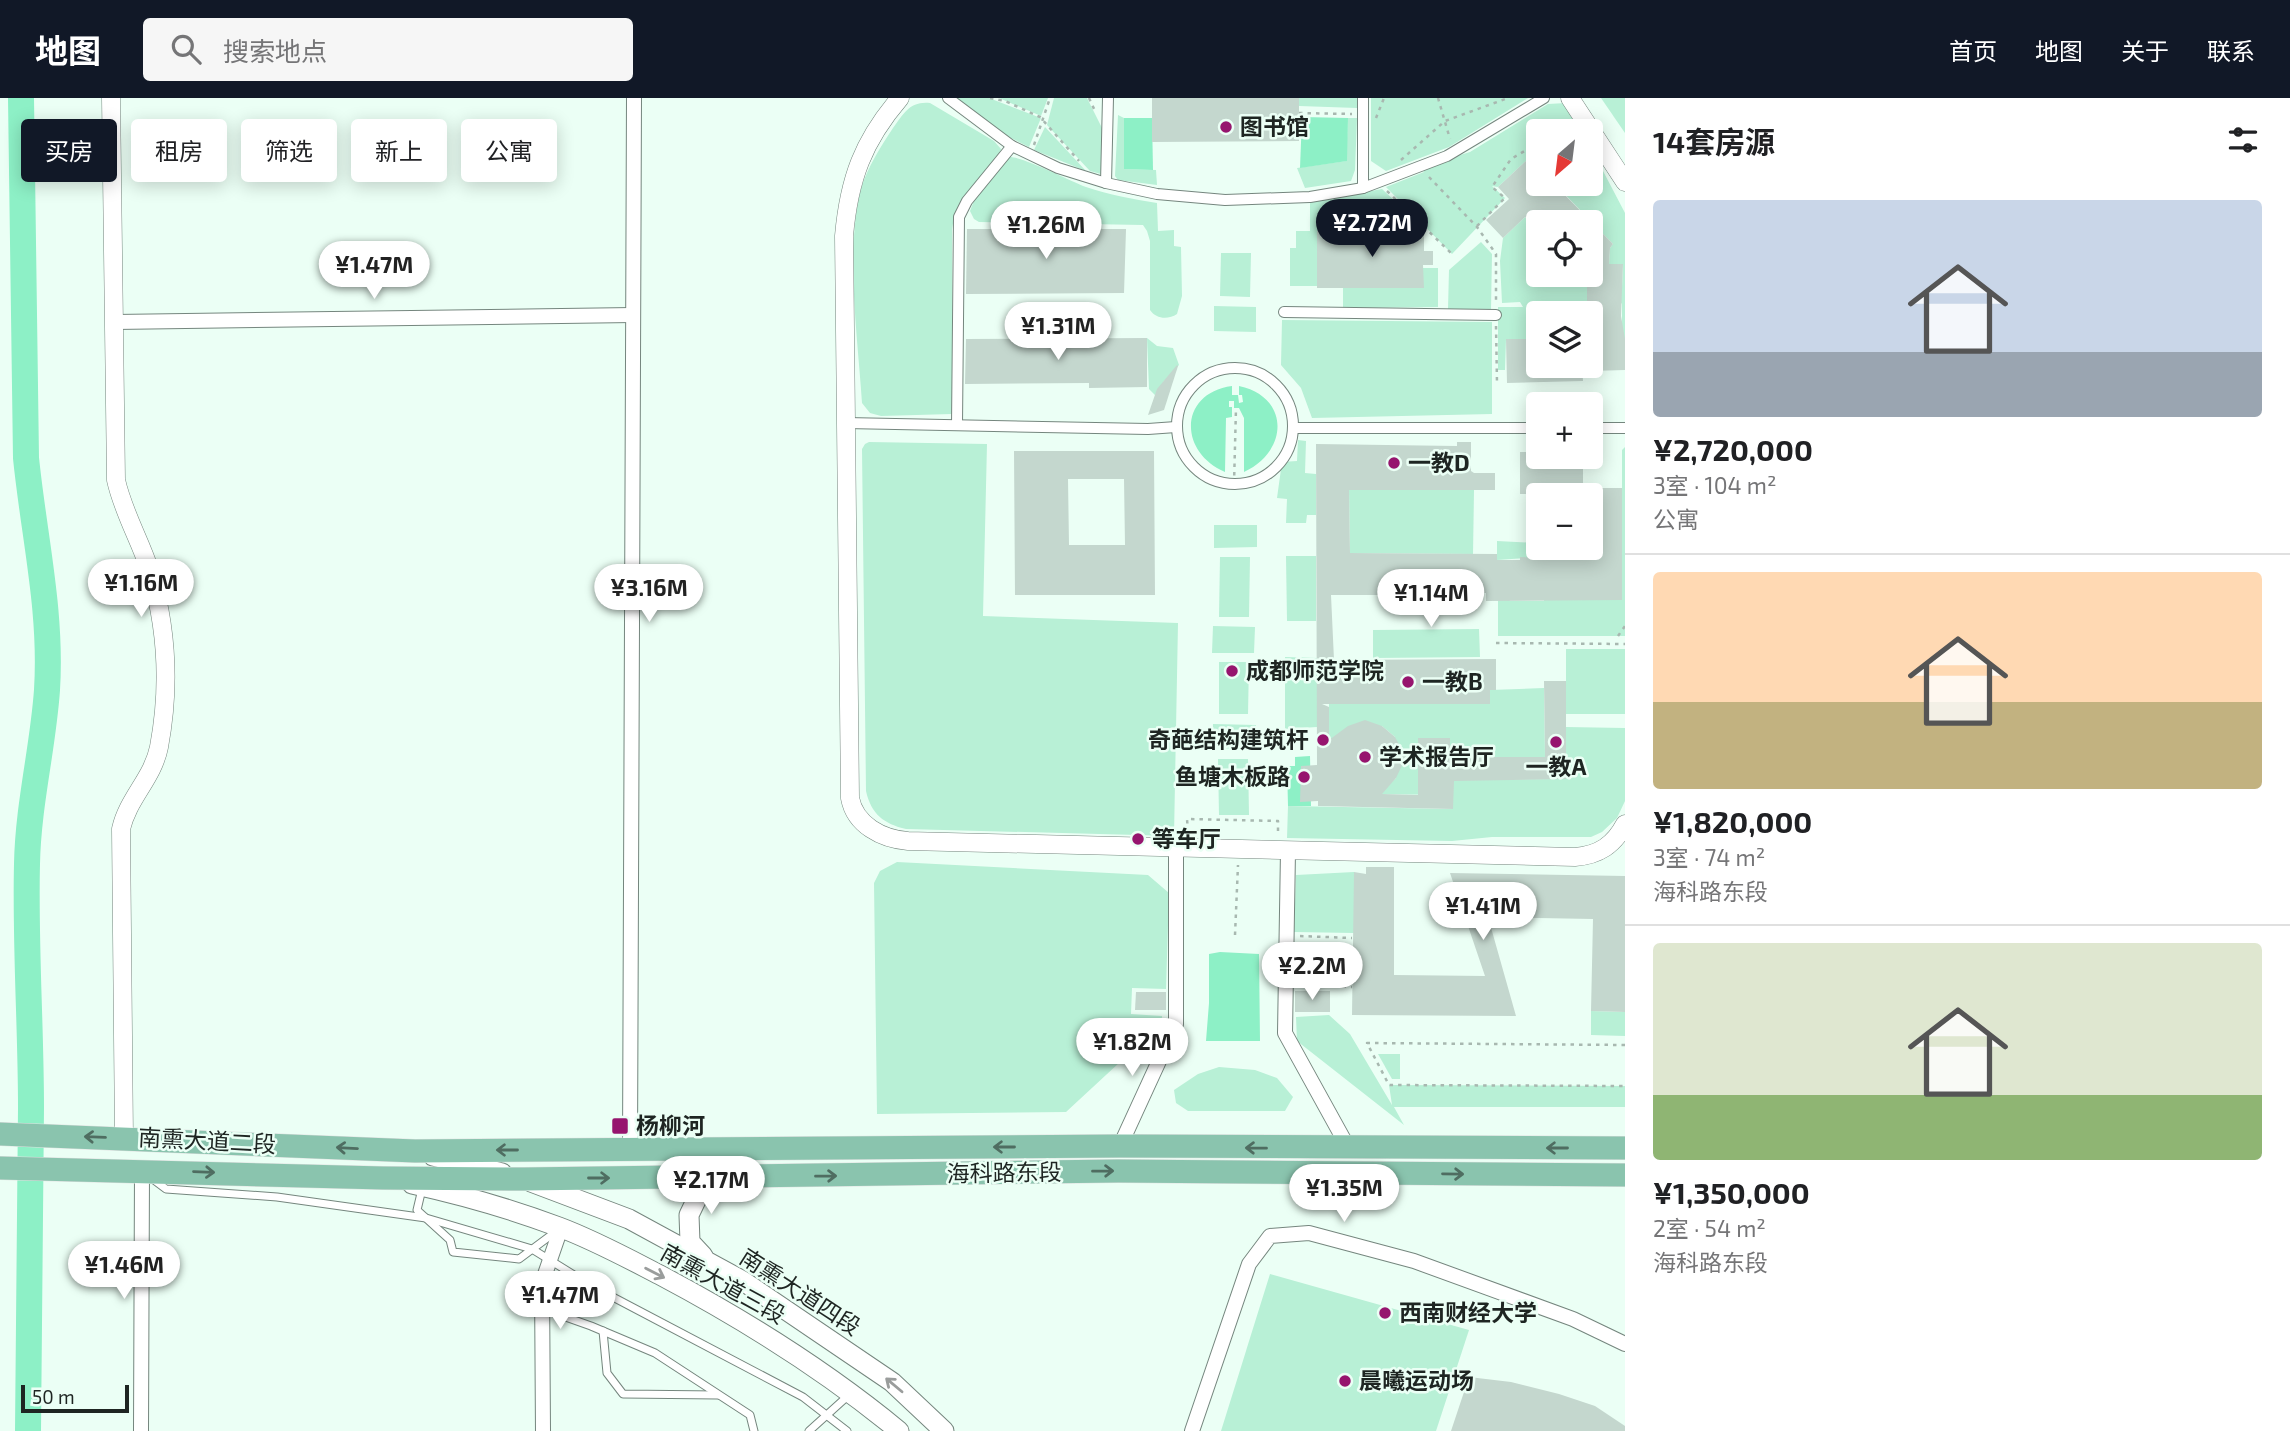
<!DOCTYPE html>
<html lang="zh">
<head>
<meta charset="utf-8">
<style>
  :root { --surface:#fff; --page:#f6f6f6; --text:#202124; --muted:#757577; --line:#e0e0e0; --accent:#111827 }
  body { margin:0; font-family:"Exo 2","Noto Sans SC",sans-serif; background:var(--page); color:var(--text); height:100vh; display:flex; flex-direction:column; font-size:26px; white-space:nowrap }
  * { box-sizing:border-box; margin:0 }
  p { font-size:23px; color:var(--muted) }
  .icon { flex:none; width:38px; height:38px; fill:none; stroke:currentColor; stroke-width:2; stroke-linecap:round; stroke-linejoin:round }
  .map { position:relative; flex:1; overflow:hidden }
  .sheet { display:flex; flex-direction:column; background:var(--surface); width:665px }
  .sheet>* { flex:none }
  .hud { position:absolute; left:21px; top:21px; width:665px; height:63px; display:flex; gap:14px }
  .needle { width:46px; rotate:208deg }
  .controls { position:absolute; left:1526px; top:21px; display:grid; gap:14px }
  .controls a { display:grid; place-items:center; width:77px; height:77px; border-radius:7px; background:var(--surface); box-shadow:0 4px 18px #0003; font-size:35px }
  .scale { position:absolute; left:21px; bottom:18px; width:108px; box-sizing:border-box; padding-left:7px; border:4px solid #1e2522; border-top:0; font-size:19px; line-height:24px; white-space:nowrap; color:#1e2522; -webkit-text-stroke:5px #ebfff5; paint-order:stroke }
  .price { position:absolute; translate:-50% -60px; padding:0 16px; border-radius:24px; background:#fff; color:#222; font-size:23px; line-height:46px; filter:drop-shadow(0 2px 4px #0008) }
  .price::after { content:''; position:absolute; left:50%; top:42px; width:21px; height:16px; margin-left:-10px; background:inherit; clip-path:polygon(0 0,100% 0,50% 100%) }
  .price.current { background:var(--accent); color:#fff }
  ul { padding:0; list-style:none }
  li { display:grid; align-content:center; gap:14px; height:371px; padding:0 28px }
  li+li { border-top:2px solid var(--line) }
  li span { display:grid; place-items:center; height:217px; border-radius:7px; color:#555 }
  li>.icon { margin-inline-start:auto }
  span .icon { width:126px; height:126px; fill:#fffc; stroke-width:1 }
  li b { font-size:30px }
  h2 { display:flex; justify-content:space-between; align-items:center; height:84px; padding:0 28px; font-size:30px }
  .tag { padding:0 24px; border-radius:7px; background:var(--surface); box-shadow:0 4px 18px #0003; font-size:24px; line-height:63px }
  .tag.current { background:var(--accent); color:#fff }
  header { display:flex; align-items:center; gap:42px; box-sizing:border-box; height:98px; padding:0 35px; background:var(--accent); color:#fff }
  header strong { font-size:33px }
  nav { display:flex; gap:38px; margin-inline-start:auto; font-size:24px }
  .search { width:490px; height:63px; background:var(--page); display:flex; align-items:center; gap:18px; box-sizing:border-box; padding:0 24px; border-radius:7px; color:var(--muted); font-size:26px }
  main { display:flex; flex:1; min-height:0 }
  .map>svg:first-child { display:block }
  .green { fill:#b8f0d6 }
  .water { fill:#8df0c6 }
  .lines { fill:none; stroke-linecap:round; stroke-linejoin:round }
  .river { stroke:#8df0c6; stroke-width:26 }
  .building { fill:#c4d7ce; fill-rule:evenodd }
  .service-casing { stroke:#75867e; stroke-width:9 }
  .pedestrian-casing { stroke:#75867e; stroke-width:12 }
  .minor-casing { stroke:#75867e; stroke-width:16 }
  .tertiary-casing { stroke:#75867e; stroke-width:19 }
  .secondary-casing { stroke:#75867e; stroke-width:21 }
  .primary-casing { stroke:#e0e0e0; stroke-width:24 }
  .path { stroke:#a8b8b0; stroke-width:2.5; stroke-dasharray:3.5 5; stroke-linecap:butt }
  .service { stroke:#fff; stroke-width:7 }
  .pedestrian { stroke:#fff; stroke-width:10 }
  .minor { stroke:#fff; stroke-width:14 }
  .tertiary { stroke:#fff; stroke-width:18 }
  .secondary { stroke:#fff; stroke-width:19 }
  .primary { stroke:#8ac4ae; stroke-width:23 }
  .oneway { stroke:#4f6d61 }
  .oneway2 { stroke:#9a9d9c }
  .poi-dot { fill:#96156e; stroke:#ebfff5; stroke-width:2.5 }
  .labels { text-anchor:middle; stroke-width:5; stroke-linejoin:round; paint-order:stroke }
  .poi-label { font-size:23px; font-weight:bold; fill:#1e2522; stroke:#ebfff5; text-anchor:start }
  .street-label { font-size:23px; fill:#1e2522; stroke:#ebfff5 }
</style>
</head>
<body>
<header>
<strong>地图</strong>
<div class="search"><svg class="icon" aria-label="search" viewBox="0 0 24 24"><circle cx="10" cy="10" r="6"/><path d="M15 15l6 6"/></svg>搜索地点</div>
<nav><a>首页</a><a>地图</a><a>关于</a><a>联系</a></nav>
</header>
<main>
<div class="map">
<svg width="1625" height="1333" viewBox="0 0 1625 1333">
  <rect width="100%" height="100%" fill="#ebfff5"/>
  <!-- green -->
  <g class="green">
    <path d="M951 0H989L1041 20 1029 49 1001 35Z"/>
    <path d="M999 0H1048L1041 18Z"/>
    <path d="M1054 0H1087L1103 32 1101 76 1090 73 1047 27Z"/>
    <path d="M1299 0H1357V10L1299 8Z"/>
    <path d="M1371 0H1528L1449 49 1386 73 1371 63Z"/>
    <path d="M1601 0H1625V35Z"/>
    <path d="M930 5 994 43 1001 51 1000 55 955 114 952 131V316L881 318 870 315 862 305C858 241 845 152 861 91 867 70 881 48 893 30 904 15 910 3 930 5Z"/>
    <path d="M1566 5 1582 33H1538V69L1529 60 1498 89 1492 88 1505 100 1452 156 1386 89 1424 74 1420 69 1470 54 1548 6Z"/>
    <path d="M1118 17 1124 20V71L1156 72 1157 87 1118 82 1115 78Z"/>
    <path d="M1348 20H1357L1355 72 1351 83 1305 90 1297 70 1346 63Z"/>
    <path d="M1045 29 1086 73 1034 52Z"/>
    <path d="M1591 50 1625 115V241H1610L1622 229V206L1608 189H1622L1623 166H1609L1610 150 1613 146 1555 86H1591Z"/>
    <path d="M1009 59C1022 58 1070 83 1086 89 1109 97 1133 101 1157 105L1158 133 1174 132V148L1181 149 1182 198 1177 216C1168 222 1156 221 1150 212V143L1147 133 1143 127 979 124 974 121 970 113 975 100Z"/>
    <path d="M1382 91 1424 130 1318 133 1317 188H1290V150H1296V133H1310V101L1349 97Z"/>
    <path d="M1525 119 1538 132V177H1587V215H1538V241H1506L1505 272H1498V209H1523L1520 204 1502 205 1500 163 1503 140Z"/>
    <path d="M1481 144 1492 156 1491 212 1448 211 1449 172Z"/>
    <path d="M1221 155H1251L1250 199 1220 198Z"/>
    <path d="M1423 170H1438V209L1343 210V190H1423Z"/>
    <path d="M1214 208 1256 209V234L1214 233Z"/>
    <path d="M1282 222 1492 224V316L1312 320 1301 290 1281 267Z"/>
    <path d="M1147 240 1157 248 1173 250 1179 267 1164 283 1155 297 1149 291Z"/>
    <path d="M1298 342 1306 343 1305 375 1316 376V417H1307L1306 425H1286L1287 401 1277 400 1282 364 1297 363Z"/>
    <path d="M869 344 987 346 983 518 1178 525 1174 738 906 731C884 726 871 716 866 693L862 351 865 346Z"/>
    <path d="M1625 349V538H1498V485L1510 503H1544V481L1592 502H1622V352Z"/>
    <path d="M1349 392H1474L1473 456 1350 455Z"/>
    <path d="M1214 427H1257V449L1214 450Z"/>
    <path d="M1497 443 1538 445V450H1556V458L1497 462Z"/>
    <path d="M1286 458H1316V523H1287Z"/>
    <path d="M1220 459H1250L1249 519H1219Z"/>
    <path d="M1213 528 1255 529 1254 555H1212Z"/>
    <path d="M1479 531 1480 559 1373 560V532Z"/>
    <rect x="1566" y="551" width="59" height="65"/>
    <path d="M1285 559 1317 560V629L1285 631Z"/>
    <path d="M1219 564H1249L1248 616H1219Z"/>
    <path d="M1544 590 1545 659H1450V640H1418V682L1565 681 1566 629 1625 630V703L1617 720 1602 734 1591 739H1492L1452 743 1287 740 1288 708 1452 711 1453 697 1367 696 1384 691 1396 680 1395 639 1382 628 1329 656V606H1489L1490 592Z"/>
    <path d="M1213 626 1256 627 1255 651 1212 650Z"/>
    <path d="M1218 661H1248L1249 717H1219Z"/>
    <path d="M897 764 1148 777 1169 795 1166 891 1132 890 1131 916 1162 918 1161 941 1133 952 1066 1014 877 1016 874 785 880 773Z"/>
    <path d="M1354 774V835L1294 834 1296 777Z"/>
    <path d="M1293 845 1350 847 1349 882 1291 880Z"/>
    <path d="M1591 913 1625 914V938L1591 937Z"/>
    <path d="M1329 917 1350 936 1392 1007 1389 987 1625 988V1009H1394L1404 1027 1297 943 1296 919Z"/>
    <path d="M1378 956H1400V981H1392Z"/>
    <path d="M1219 969 1255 972 1277 980 1293 999 1285 1013H1188L1176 1005 1174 992 1198 976Z"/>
    <path d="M1270 1176 1469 1232 1436 1333H1221Z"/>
  </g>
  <!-- water -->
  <g class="water">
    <path d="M1302 19 1348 20 1347 63 1300 70Z"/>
    <path d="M1124 20H1152L1153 72 1124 71Z"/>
    <path d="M1232 288V297H1238L1239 305 1243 304 1242 297H1239V288C1290 299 1289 353 1244 374V320L1239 310H1234V303H1229V309H1232V319L1226 320 1225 374C1178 354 1179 295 1232 288Z"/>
    <path d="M1310 658 1311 708H1288L1287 668H1295V659Z"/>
    <path d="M1220 854 1259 856 1260 943H1206L1209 905V856Z"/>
  </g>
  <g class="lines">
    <!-- river -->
    <path class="river" d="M21 0 26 360C34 439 52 512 47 592 43 650 28 707 27 766 25 847 31 928 31 1010 31 1117 29 1225 28 1333"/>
  </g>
  <!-- building -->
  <g class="building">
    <path d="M1152 0H1299V43L1152 44Z"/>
    <path d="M1529 60 1538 69V86H1554L1613 146 1610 150 1609 166H1623L1621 218 1625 241V272L1591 273V215H1587V177H1591V124H1531L1525 119 1503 140 1486 122 1509 101 1498 89Z"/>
    <path d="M1424 130V153H1433V167H1423L1424 190H1317V133Z"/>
    <path d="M967 131H1126L1124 195 966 196Z"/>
    <path d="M1147 240V289L1089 290V285L965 286 966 241Z"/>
    <path d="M1506 241H1538V268H1582L1583 283 1507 285Z"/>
    <path d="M1177 267 1178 268 1164 312 1148 317 1157 291Z"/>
    <path d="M1457 344H1471V373L1474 375H1495V392H1349L1350 455 1497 456V462H1520V459L1544 460V458L1583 460V450H1591V390H1622V502L1486 503V495H1458V497H1331L1334 562 1496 561V592H1490V606H1322L1329 609V642L1348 628 1365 622 1382 628 1395 639 1406 659 1396 680 1382 696 1418 697V640H1450V659H1545L1544 583H1566V681L1454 683 1453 711 1318 708V703L1300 704 1301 668 1317 667 1316 346 1457 348Z"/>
    <path d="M1014 353H1154L1155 497H1015ZM1068 381H1124L1125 447H1069Z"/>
    <path d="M1520 354H1538V359H1546V371H1583V397L1520 396Z"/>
    <path d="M1366 769H1394V877L1485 878 1450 775 1625 778V914L1591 913 1593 821 1488 819 1516 918 1352 917 1354 774 1366 776Z"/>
    <rect x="1295" y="893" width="35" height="21"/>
    <path d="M1136 894H1166V912H1135Z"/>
    <path d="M1469 1279 1511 1284 1559 1296 1595 1308 1625 1328V1333H1451Z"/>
  </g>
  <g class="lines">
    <!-- service casing -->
    <g class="service-casing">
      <g id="service">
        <path d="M154 1082 166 1091 277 1099 426 1120 532 1151 590 1187 803 1299 847 1333"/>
        <path d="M422 1091 417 1112 450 1142 453 1154 519 1161 558 1132"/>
        <path d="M543 1211 591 1228 655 1255 750 1317 754 1333"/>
        <path d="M603 1233 607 1275 623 1296 718 1297"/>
        <path d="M809 1333 850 1296"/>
      </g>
    </g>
    <!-- pedestrian casing -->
    <g class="pedestrian-casing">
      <g id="pedestrian">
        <path d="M948 0 1012 48 1058 70 1106 85 1157 96 1225 102 1310 99 1363 90 1447 58 1544 0"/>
        <path d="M1106 85 1108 0"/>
        <path d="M1363 90V0"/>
        <path d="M1284 214 1496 217"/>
        <circle cx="1235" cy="328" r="58"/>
        <path d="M846 325 1148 331 1176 329"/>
        <path d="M957 327 959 119 967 103 1012 48"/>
        <path d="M1294 330H1538"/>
        <path d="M1591 330H1625"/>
      </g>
    </g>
    <!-- minor casing -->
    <g class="minor-casing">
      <g id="minor">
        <path d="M115 224 633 217"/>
        <path d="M1288 753 1285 935 1349 1051"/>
        <path d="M1120 1048 1176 926V751"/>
        <path d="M630 1052 634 0"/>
        <path d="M141 1333 142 1073"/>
        <path d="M543 1333 542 1185 561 1130"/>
        <path d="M1192 1333 1249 1166 1270 1138 1309 1135 1414 1163 1573 1221 1625 1246"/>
      </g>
    </g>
    <!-- tertiary casing -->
    <g class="tertiary-casing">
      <g id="tertiary">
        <path d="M111 0 116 382C123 414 140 442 150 473 167 530 170 590 159 649 153 680 128 700 121 731L124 1040"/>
        <path d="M900 0C863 43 849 81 844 138L850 700C855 727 882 741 908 743L1575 759C1599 757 1614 747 1625 726"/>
        <path d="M1570 0 1625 84"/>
      </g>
    </g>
    <!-- secondary casing -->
    <g class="secondary-casing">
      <g id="secondary">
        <path d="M433 1058 502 1075"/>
        <path d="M531 1084 629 1121 743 1183 892 1284 944 1333"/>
        <path d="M412 1086C462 1097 511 1111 559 1129 594 1142 627 1160 660 1177 745 1222 825 1272 899 1333"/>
        <path d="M703 1158 690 1144 689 1117 702 1090 728 1081"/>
      </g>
    </g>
    <!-- primary casing -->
    <g class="primary-casing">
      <g id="primary">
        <path d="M0 1036 415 1053 1120 1048 1625 1050"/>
        <path d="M0 1070 383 1080 524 1081 1118 1073 1625 1077"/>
      </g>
    </g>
    <!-- path -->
    <g class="path">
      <path d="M990 0 1005 3 1040 19 1079 63"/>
      <path d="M1089 0 1095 13"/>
      <path d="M1438 0 1450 41"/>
      <path d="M1299 15 1352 16"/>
      <path d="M1376 20 1384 0"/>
      <path d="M1559 33 1568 28"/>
      <path d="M1034 47 1050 0"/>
      <path d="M1401 62 1445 23 1508 0"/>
      <path d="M1429 79 1477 129 1496 156V204"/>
      <path d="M1387 93 1452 156"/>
      <path d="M1477 128 1505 100 1492 89 1511 61 1538 45"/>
      <path d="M1496 228 1497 285"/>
      <path d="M1234 386 1236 310"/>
      <path d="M1618 538 1625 528"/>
      <path d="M1496 545 1625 546"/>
      <path d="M1188 734 1187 721 1278 723V735"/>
      <path d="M1235 837 1238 767"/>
      <path d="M1300 838 1352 840"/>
      <path d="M1300 887 1352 889"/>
      <path d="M1625 947 1367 945 1389 987 1625 988"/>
    </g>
    <!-- service -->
    <use href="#service" class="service"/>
    <!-- pedestrian -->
    <use href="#pedestrian" class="pedestrian"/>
    <!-- minor -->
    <use href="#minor" class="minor"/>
    <!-- tertiary -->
    <use href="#tertiary" class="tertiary"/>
    <!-- secondary -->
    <use href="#secondary" class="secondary"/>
    <!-- primary -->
    <use href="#primary" class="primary"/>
  </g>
  <!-- one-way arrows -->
  <defs><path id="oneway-shaft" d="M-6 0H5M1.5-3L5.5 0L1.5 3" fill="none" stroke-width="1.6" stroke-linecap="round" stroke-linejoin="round" transform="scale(1.75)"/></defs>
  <g class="oneway">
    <use href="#oneway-shaft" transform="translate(95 1039) rotate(-178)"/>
    <use href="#oneway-shaft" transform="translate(1004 1049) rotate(180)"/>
    <use href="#oneway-shaft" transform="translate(347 1050) rotate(-177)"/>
    <use href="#oneway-shaft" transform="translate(1256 1050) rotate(-179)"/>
    <use href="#oneway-shaft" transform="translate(1557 1050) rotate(180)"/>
    <use href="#oneway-shaft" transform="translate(507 1052) rotate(180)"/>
    <use href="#oneway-shaft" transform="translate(1103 1073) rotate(-1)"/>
    <use href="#oneway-shaft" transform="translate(204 1074) rotate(2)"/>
    <use href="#oneway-shaft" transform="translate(1453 1076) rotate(1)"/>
    <use href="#oneway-shaft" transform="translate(826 1078) rotate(-1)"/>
    <use href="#oneway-shaft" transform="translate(599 1080)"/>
  </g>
  <g class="oneway2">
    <use href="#oneway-shaft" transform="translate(655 1175) rotate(27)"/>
    <use href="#oneway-shaft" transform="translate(894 1287) rotate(-140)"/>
  </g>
  <!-- markers -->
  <g class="poi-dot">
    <circle cx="1226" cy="29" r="7"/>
    <circle cx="1394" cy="365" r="7"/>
    <circle cx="1232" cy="573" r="7"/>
    <circle cx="1408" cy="584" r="7"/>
    <circle cx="1323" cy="642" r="7"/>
    <circle cx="1556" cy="644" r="7"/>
    <circle cx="1365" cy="659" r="7"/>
    <circle cx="1304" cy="679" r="7"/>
    <circle cx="1138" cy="741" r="7"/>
    <rect x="611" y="1019" width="18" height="18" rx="3.5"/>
    <circle cx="1385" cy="1215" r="7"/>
    <circle cx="1345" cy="1283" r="7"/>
  </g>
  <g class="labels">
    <!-- poi labels -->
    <g class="poi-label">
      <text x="1240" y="37">图书馆</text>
      <text x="1408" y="373">一教D</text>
      <text x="1246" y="581">成都师范学院</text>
      <text x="1422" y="592">一教B</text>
      <text x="1309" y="650" text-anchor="end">奇葩结构建筑杆</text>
      <text x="1379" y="667">学术报告厅</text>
      <text x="1556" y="677" text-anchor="middle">一教A</text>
      <text x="1290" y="687" text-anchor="end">鱼塘木板路</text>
      <text x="1152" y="749">等车厅</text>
      <text x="636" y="1036">杨柳河</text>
      <text x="1399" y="1223">西南财经大学</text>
      <text x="1359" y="1291">晨曦运动场</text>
    </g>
    <!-- street labels -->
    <g class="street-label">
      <text transform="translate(207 1043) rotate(3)" y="8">南熏大道二段</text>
      <text transform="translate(1004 1075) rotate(-1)" y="8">海科路东段</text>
      <text transform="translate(723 1186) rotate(29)" y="8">南熏大道三段</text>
      <text transform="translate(800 1194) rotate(33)" y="8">南熏大道四段</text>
    </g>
  </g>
</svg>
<div class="controls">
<a><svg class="needle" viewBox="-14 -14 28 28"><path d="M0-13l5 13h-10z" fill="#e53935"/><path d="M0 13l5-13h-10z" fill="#757577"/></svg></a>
<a><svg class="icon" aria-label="locate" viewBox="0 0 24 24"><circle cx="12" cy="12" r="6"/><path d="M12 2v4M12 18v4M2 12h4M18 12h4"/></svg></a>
<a><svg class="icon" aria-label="layers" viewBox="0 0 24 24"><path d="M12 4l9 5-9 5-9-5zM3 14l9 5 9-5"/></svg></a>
<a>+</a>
<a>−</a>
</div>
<div class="scale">50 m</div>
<b class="price current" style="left:1372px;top:161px">¥2.72M</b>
<b class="price" style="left:1046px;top:163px">¥1.26M</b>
<b class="price" style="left:374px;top:203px">¥1.47M</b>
<b class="price" style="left:1058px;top:264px">¥1.31M</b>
<b class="price" style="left:141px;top:521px">¥1.16M</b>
<b class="price" style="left:649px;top:526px">¥3.16M</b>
<b class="price" style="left:1431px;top:531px">¥1.14M</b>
<b class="price" style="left:1483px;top:844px">¥1.41M</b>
<b class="price" style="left:1312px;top:904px">¥2.2M</b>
<b class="price" style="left:1132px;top:980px">¥1.82M</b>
<b class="price" style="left:711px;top:1118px">¥2.17M</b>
<b class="price" style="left:1344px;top:1126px">¥1.35M</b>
<b class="price" style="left:124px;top:1203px">¥1.46M</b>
<b class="price" style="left:560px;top:1233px">¥1.47M</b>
<div class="hud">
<a class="tag current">买房</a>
<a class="tag">租房</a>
<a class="tag">筛选</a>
<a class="tag">新上</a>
<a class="tag">公寓</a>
</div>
</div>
<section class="sheet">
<h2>14套房源<svg class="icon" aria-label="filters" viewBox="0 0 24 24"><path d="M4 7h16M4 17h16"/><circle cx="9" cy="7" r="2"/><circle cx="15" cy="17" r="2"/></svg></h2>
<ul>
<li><span style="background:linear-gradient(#c9d6e8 70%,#9aa5b1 0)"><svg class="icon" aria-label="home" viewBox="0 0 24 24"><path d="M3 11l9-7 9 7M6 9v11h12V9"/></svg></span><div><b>¥2,720,000</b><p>3室 · 104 m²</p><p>公寓</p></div></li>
<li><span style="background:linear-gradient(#ffd9b3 60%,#c2b280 0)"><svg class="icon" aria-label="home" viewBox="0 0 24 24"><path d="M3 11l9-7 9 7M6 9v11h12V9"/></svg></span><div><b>¥1,820,000</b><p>3室 · 74 m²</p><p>海科路东段</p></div></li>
<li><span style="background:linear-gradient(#dfe7d0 70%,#8fb573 0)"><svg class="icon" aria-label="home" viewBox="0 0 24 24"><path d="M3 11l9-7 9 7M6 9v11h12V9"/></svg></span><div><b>¥1,350,000</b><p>2室 · 54 m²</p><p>海科路东段</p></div></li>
</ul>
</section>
</main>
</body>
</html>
